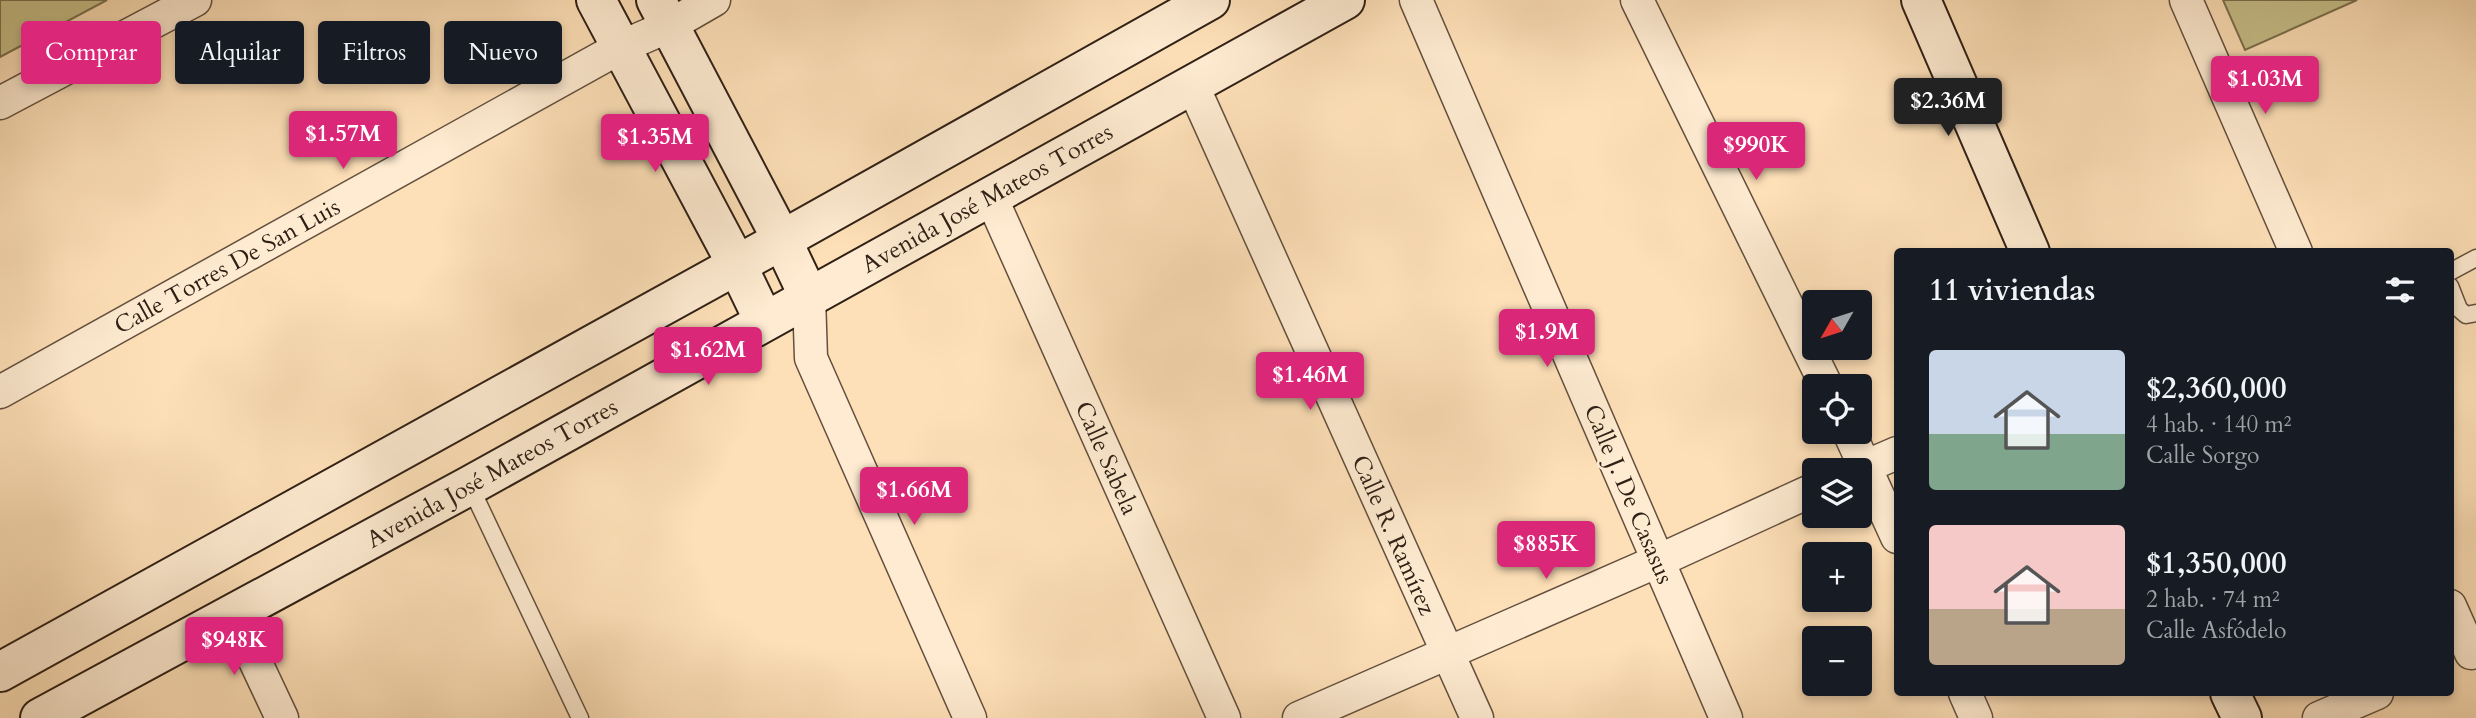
<!DOCTYPE html>
<html lang="es">
<head>
<meta charset="utf-8">
<style>
  :root { --surface:#171b24; --page:#242831; --text:#f1f3f6; --muted:#9ea1a6; --accent:#db2777 }
  body { margin:0; font-family:Cardo,serif; background:var(--page); color:var(--text); height:100vh; display:flex; flex-direction:column; font-size:26px; white-space:nowrap }
  * { box-sizing:border-box; margin:0 }
  p { font-size:23px; color:var(--muted) }
  .icon { flex:none; width:38px; height:38px; fill:none; stroke:currentColor; stroke-width:2; stroke-linecap:round; stroke-linejoin:round }
  .map { position:relative; flex:1; overflow:hidden }
  .details { position:absolute; left:1894px; top:248px; width:560px; height:448px; display:flex; flex-direction:column; background:var(--surface); border-radius:7px; box-shadow:0 4px 10px #0003 }
  .details>* { flex:none }
  .top-card { position:absolute; left:21px; top:21px; width:665px; height:63px; display:flex; gap:14px }
  .needle { width:46px; rotate:231deg }
  .tools { position:absolute; left:1802px; top:290px; display:grid; gap:14px }
  .tools a { display:grid; place-items:center; width:70px; height:70px; border-radius:7px; background:var(--surface); box-shadow:0 4px 10px #0003; font-size:35px }
  .price { position:absolute; translate:-50% -60px; padding:0 16px; border-radius:7px; background:var(--accent); color:#fff; font-size:23px; line-height:46px; filter:drop-shadow(0 2px 4px #0008) }
  .price::after { content:''; position:absolute; left:50%; top:42px; width:21px; height:16px; margin-left:-10px; background:inherit; clip-path:polygon(0 0,100% 0,50% 100%) }
  .price.active { background:#222; color:#fff }
  ul { padding:0; list-style:none }
  li { display:flex; align-items:center; gap:21px; height:175px; padding:0 35px }
  li span { display:grid; place-items:center; flex:none; width:196px; height:140px; border-radius:7px; color:#555 }
  li>.icon { margin-inline-start:auto }
  span .icon { width:84px; height:84px; fill:#fffc; stroke-width:1 }
  li b { font-size:30px }
  h2 { display:flex; justify-content:space-between; align-items:center; height:84px; padding:0 35px; font-size:30px }
  .tag { padding:0 24px; border-radius:7px; background:var(--surface); box-shadow:0 4px 10px #0003; font-size:24px; line-height:63px }
  .tag.active { background:var(--accent); color:#fff }
  .map>svg:first-child { display:block }
  .green { fill:#c7c08a; stroke:#7b7050; stroke-width:2 }
  .lines { fill:none; stroke-linecap:round; stroke-linejoin:round }
  .lane-casing { stroke:#63503e; stroke-width:19 }
  .street-casing { stroke:#63503e; stroke-width:35 }
  .secondary-casing { stroke:#2f2016; stroke-width:42 }
  .lane { stroke:#feebd1; stroke-width:16 }
  .street { stroke:#feebd1; stroke-width:32 }
  .secondary { stroke:#feebd1; stroke-width:38 }
  .labels { text-anchor:middle; stroke-width:5; stroke-linejoin:round; paint-order:stroke }
  .street-label { font-size:24px; fill:#2f2016; stroke:#feebd1 }
</style>
</head>
<body>
<div class="map">
<svg width="2476" height="718" viewBox="0 0 2476 718">
  <rect width="100%" height="100%" fill="#fee0b8"/>
  <filter id="stains"><feTurbulence type="fractalNoise" baseFrequency=".00286" numOctaves="4"/><feColorMatrix values="0 0 0 0 .2 0 0 0 0 .09 0 0 0 0 .02 0 0 0 .5 -.17"/></filter>
  <radialGradient id="worn" r=".72"><stop offset=".6" stop-color="#630" stop-opacity="0"/><stop offset="1" stop-color="#630" stop-opacity=".3"/></radialGradient>
  <!-- green -->
  <g class="green">
    <path d="M0 0H107L0 57Z"/>
    <path d="M2223 0H2357L2245 50Z"/>
  </g>
  <g class="lines">
    <!-- lane casing -->
    <g class="lane-casing">
      <g id="lane">
        <path d="M2450 272 2476 258"/>
        <path d="M2450 286 2459 309 2466 315 2476 313"/>
        <path d="M470 486 580 718"/>
      </g>
    </g>
    <!-- street casing -->
    <g class="street-casing">
      <g id="street">
        <path d="M1416 0 1726 718"/>
        <path d="M1637 0 1827 387"/>
        <path d="M2186 0 2296 252"/>
        <path d="M1192 84 1477 718"/>
        <path d="M0 103 195 0"/>
        <path d="M991 197 1224 718"/>
        <path d="M809 297 811 358 970 718"/>
        <path d="M0 392 621 47 669 26 714 0"/>
        <path d="M1849 432 1897 537"/>
        <path d="M1855 471 1897 453"/>
        <path d="M2450 606 2471 653"/>
        <path d="M233 614 282 718"/>
        <path d="M1965 693 1976 718"/>
        <path d="M1299 718 1658 561 1815 489"/>
        <path d="M2319 718 2377 693"/>
      </g>
    </g>
    <!-- secondary casing -->
    <g class="secondary-casing">
      <g id="secondary">
        <path d="M596 0 737 265 764 321"/>
        <path d="M656 0 782 240 809 297"/>
        <path d="M1921 0 2030 252"/>
        <path d="M0 672 782 240 1210 0"/>
        <path d="M2230 693 2242 718"/>
        <path d="M40 718 469 486 1345 0"/>
      </g>
    </g>
    <!-- lane -->
    <use href="#lane" class="lane"/>
    <!-- street -->
    <use href="#street" class="street"/>
    <!-- secondary -->
    <use href="#secondary" class="secondary"/>
  </g>
  <g class="labels">
    <!-- street labels -->
    <g class="street-label">
      <text transform="translate(987 198) rotate(-29)" y="8">Avenida José Mateos Torres</text>
      <text transform="translate(227 266) rotate(-29)" y="8">Calle Torres De San Luis</text>
      <text transform="translate(1107 458) rotate(66)" y="8">Calle Sabela</text>
      <text transform="translate(492 473) rotate(-29)" y="8">Avenida José Mateos Torres</text>
      <text transform="translate(1629 494) rotate(67)" y="8">Calle J. De Casasus</text>
      <text transform="translate(1394 535) rotate(66)" y="8">Calle R. Ramírez</text>
    </g>
  </g>
  <rect width="100%" height="100%" filter="url(#stains)"/>
  <rect width="100%" height="100%" fill="url(#worn)"/>
</svg>
<div class="tools">
<a><svg class="needle" viewBox="-14 -14 28 28"><path d="M0-13l5 13h-10z" fill="#e53935"/><path d="M0 13l5-13h-10z" fill="#9ea1a6"/></svg></a>
<a><svg class="icon" aria-label="locate" viewBox="0 0 24 24"><circle cx="12" cy="12" r="6"/><path d="M12 2v4M12 18v4M2 12h4M18 12h4"/></svg></a>
<a><svg class="icon" aria-label="layers" viewBox="0 0 24 24"><path d="M12 4l9 5-9 5-9-5zM3 14l9 5 9-5"/></svg></a>
<a>+</a>
<a>−</a>
</div>
<b class="price" style="left:2265px;top:116px">$1.03M</b>
<b class="price active" style="left:1948px;top:138px">$2.36M</b>
<b class="price" style="left:343px;top:171px">$1.57M</b>
<b class="price" style="left:655px;top:174px">$1.35M</b>
<b class="price" style="left:1756px;top:182px">$990K</b>
<b class="price" style="left:1547px;top:369px">$1.9M</b>
<b class="price" style="left:708px;top:387px">$1.62M</b>
<b class="price" style="left:1310px;top:412px">$1.46M</b>
<b class="price" style="left:914px;top:527px">$1.66M</b>
<b class="price" style="left:1546px;top:581px">$885K</b>
<b class="price" style="left:234px;top:677px">$948K</b>
<div class="top-card">
<a class="tag active">Comprar</a>
<a class="tag">Alquilar</a>
<a class="tag">Filtros</a>
<a class="tag">Nuevo</a>
</div>
<section class="details">
<h2>11 viviendas<svg class="icon" aria-label="filters" viewBox="0 0 24 24"><path d="M4 7h16M4 17h16"/><circle cx="9" cy="7" r="2"/><circle cx="15" cy="17" r="2"/></svg></h2>
<ul>
<li><span style="background:linear-gradient(#c9d6e8 60%,#7fa58c 0)"><svg class="icon" aria-label="home" viewBox="0 0 24 24"><path d="M3 11l9-7 9 7M6 9v11h12V9"/></svg></span><div><b>$2,360,000</b><p>4 hab. · 140 m²</p><p>Calle Sorgo</p></div></li>
<li><span style="background:linear-gradient(#f6c9c9 60%,#b9a48a 0)"><svg class="icon" aria-label="home" viewBox="0 0 24 24"><path d="M3 11l9-7 9 7M6 9v11h12V9"/></svg></span><div><b>$1,350,000</b><p>2 hab. · 74 m²</p><p>Calle Asfódelo</p></div></li>
</ul>
</section>
</div>
</body>
</html>
